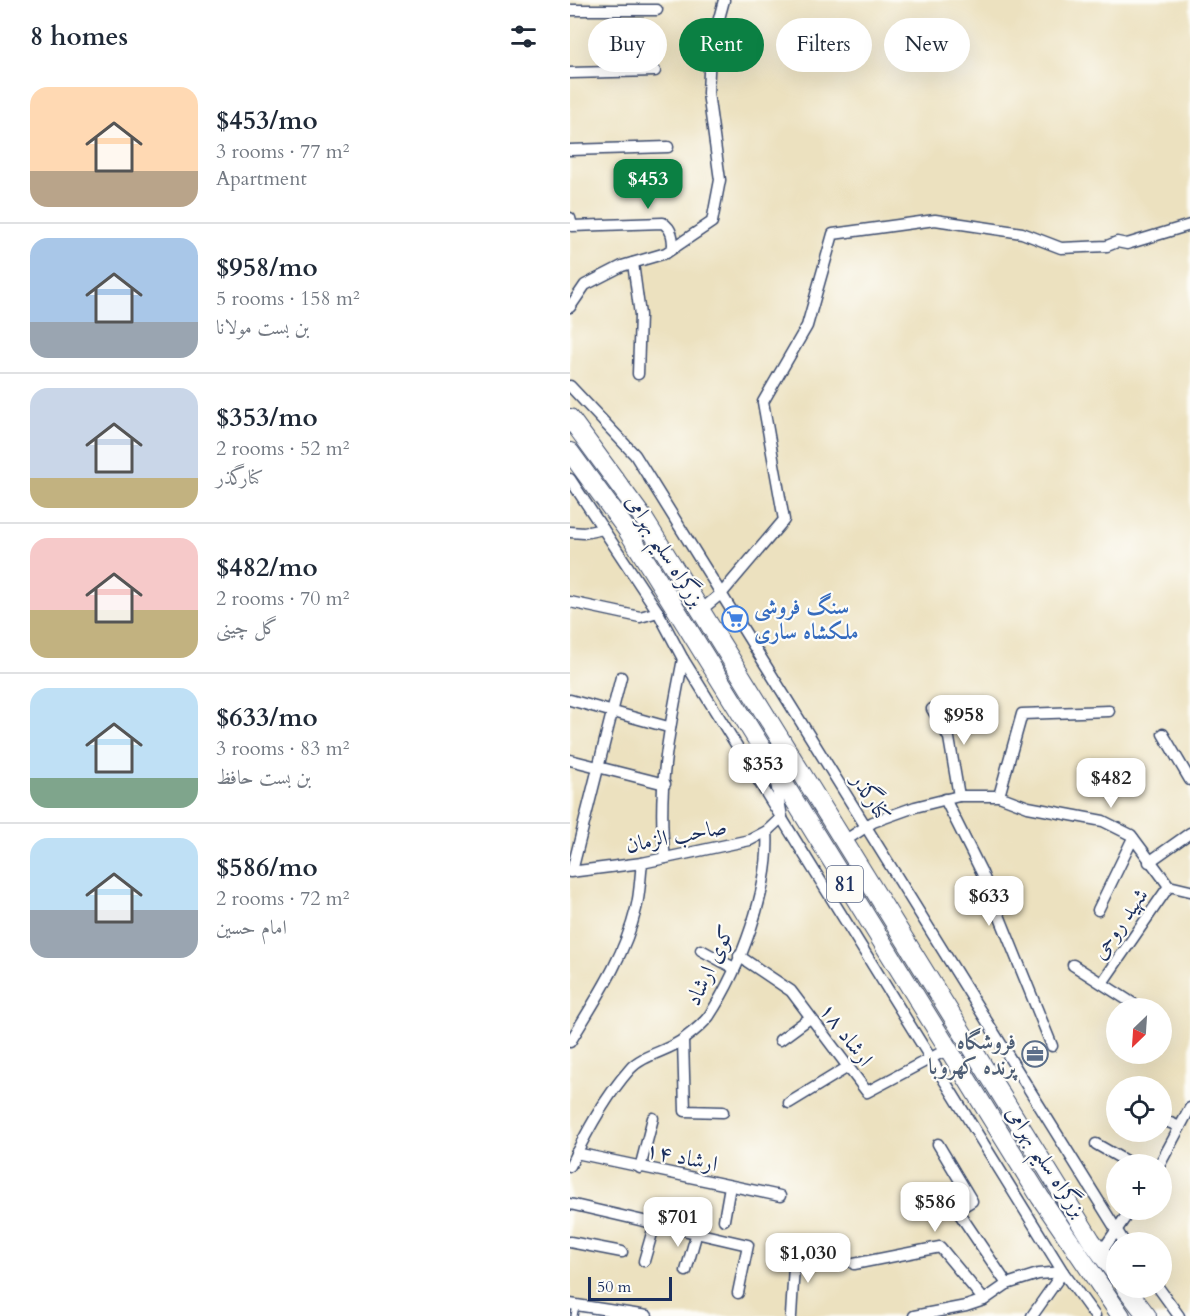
<!DOCTYPE html>
<html lang="en">
<head>
<meta charset="utf-8">
<style>
  :root { --surface:#fff; --page:#f2f2f3; --text:#1f2937; --muted:#747a83; --line:#e0e1e3; --accent:#0b8043 }
  body { margin:0; font-family:Cardo,Amiri,serif; background:var(--page); color:var(--text); height:100vh; display:flex; flex-direction:column; font-size:22px; white-space:nowrap }
  * { box-sizing:border-box; margin:0 }
  p { font-size:20px; color:var(--muted) }
  .icon { flex:none; width:33px; height:33px; fill:none; stroke:currentColor; stroke-width:2; stroke-linecap:round; stroke-linejoin:round }
  .map { position:relative; flex:1; overflow:hidden }
  .details { display:flex; flex-direction:column; background:var(--surface); width:570px }
  .details>* { flex:none }
  .hud { position:absolute; left:18px; top:18px; width:512px; height:54px; display:flex; gap:12px }
  .needle { width:39px; rotate:205deg }
  .tools { position:absolute; left:536px; top:998px; display:grid; gap:12px }
  .tools a { display:grid; place-items:center; width:66px; height:66px; border-radius:50%; background:var(--surface); box-shadow:0 6px 24px #0002; font-size:30px }
  .scale { position:absolute; left:18px; bottom:15px; width:84px; box-sizing:border-box; padding-left:6px; border:3px solid #1b2f5e; border-top:0; font-size:16px; line-height:21px; white-space:nowrap; color:#1b2f5e; -webkit-text-stroke:4px #fdfcf7; paint-order:stroke }
  .price { position:absolute; translate:-50% -51px; padding:0 14px; border-radius:12px; background:#fff; color:#222; font-size:20px; line-height:39px; filter:drop-shadow(0 2px 3px #0008) }
  .price::after { content:''; position:absolute; left:50%; top:36px; width:18px; height:14px; margin-left:-9px; background:inherit; clip-path:polygon(0 0,100% 0,50% 100%) }
  .price.active { background:var(--accent); color:#fff }
  ul { padding:0; list-style:none }
  li { display:flex; align-items:center; gap:18px; height:150px; padding:0 30px }
  li+li { border-top:2px solid var(--line) }
  li span { display:grid; place-items:center; flex:none; width:168px; height:120px; border-radius:18px; color:#555 }
  li>.icon { margin-inline-start:auto }
  span .icon { width:72px; height:72px; fill:#fffc; stroke-width:1 }
  li b { font-size:26px }
  h2 { display:flex; justify-content:space-between; align-items:center; height:72px; padding:0 30px; font-size:26px }
  .pill { padding:0 21px; border-radius:27px; background:var(--surface); box-shadow:0 6px 24px #0002; font-size:21px; line-height:54px }
  .pill.active { background:var(--accent); color:#fff }
  main { display:flex; flex:1; min-height:0 }
  .map>svg:first-child { display:block }
  .lines { fill:none; stroke-linecap:round; stroke-linejoin:round }
  .service-casing { stroke:#3a4a6d; stroke-width:8 }
  .minor-casing { stroke:#3a4a6d; stroke-width:13 }
  .trunk-casing { stroke:#3a4a6d; stroke-width:20 }
  .service { stroke:#fff; stroke-width:5 }
  .minor { stroke:#fff; stroke-width:10 }
  .trunk { stroke:#fff; stroke-width:18 }
  .labels { text-anchor:middle; stroke-width:4.5; stroke-linejoin:round; paint-order:stroke }
  .shield { fill:#fdfcf7; stroke:#5f6c8c; stroke-width:1.5 }
  .shield-label { font-size:21px; font-weight:bold; fill:#1b2f5e }
  .street-label { font-size:22px; fill:#1b2f5e; stroke:#fdfcf7 }
  .shop-label { font-size:22px; font-weight:bold; fill:#366cbe; stroke:#fdfcf7; text-anchor:start }
  .service-label { font-size:22px; font-weight:bold; fill:#4e5e75; stroke:#fdfcf7; text-anchor:end }
</style>
</head>
<body>
<main>
<section class="details">
<h2>8 homes<svg class="icon" aria-label="filters" viewBox="0 0 24 24"><path d="M4 7h16M4 17h16"/><circle cx="9" cy="7" r="2"/><circle cx="15" cy="17" r="2"/></svg></h2>
<ul>
<li><span style="background:linear-gradient(#ffd9b3 70%,#b9a48a 0)"><svg class="icon" aria-label="home" viewBox="0 0 24 24"><path d="M3 11l9-7 9 7M6 9v11h12V9"/></svg></span><div><b>$453/mo</b><p>3 rooms · 77 m²</p><p>Apartment</p></div></li>
<li><span style="background:linear-gradient(#a9c7e8 70%,#9aa5b1 0)"><svg class="icon" aria-label="home" viewBox="0 0 24 24"><path d="M3 11l9-7 9 7M6 9v11h12V9"/></svg></span><div><b>$958/mo</b><p>5 rooms · 158 m²</p><p>بن بست مولانا</p></div></li>
<li><span style="background:linear-gradient(#c9d6e8 75%,#c2b280 0)"><svg class="icon" aria-label="home" viewBox="0 0 24 24"><path d="M3 11l9-7 9 7M6 9v11h12V9"/></svg></span><div><b>$353/mo</b><p>2 rooms · 52 m²</p><p>کنارگذر</p></div></li>
<li><span style="background:linear-gradient(#f6c9c9 60%,#c2b280 0)"><svg class="icon" aria-label="home" viewBox="0 0 24 24"><path d="M3 11l9-7 9 7M6 9v11h12V9"/></svg></span><div><b>$482/mo</b><p>2 rooms · 70 m²</p><p>گل چینی</p></div></li>
<li><span style="background:linear-gradient(#bfe0f5 75%,#7fa58c 0)"><svg class="icon" aria-label="home" viewBox="0 0 24 24"><path d="M3 11l9-7 9 7M6 9v11h12V9"/></svg></span><div><b>$633/mo</b><p>3 rooms · 83 m²</p><p>بن بست حافظ</p></div></li>
<li><span style="background:linear-gradient(#bfe0f5 60%,#9aa5b1 0)"><svg class="icon" aria-label="home" viewBox="0 0 24 24"><path d="M3 11l9-7 9 7M6 9v11h12V9"/></svg></span><div><b>$586/mo</b><p>2 rooms · 72 m²</p><p>امام حسین</p></div></li>
</ul>
</section>
<div class="map">
<svg width="620" height="1316" viewBox="0 0 620 1316">
  <rect width="100%" height="100%" fill="#fdfcf7"/>
  <filter id="ink" filterUnits="userSpaceOnUse"><feTurbulence type="fractalNoise" baseFrequency=".0167" numOctaves="2"/><feDisplacementMap in="SourceGraphic" scale="12" xChannelSelector="R" yChannelSelector="G"/><feConvolveMatrix kernelMatrix="1 2 1 2 8 2 1 2 1" color-interpolation-filters="sRGB"/></filter>
  <filter id="wash" filterUnits="userSpaceOnUse"><feTurbulence type="fractalNoise" baseFrequency=".008" numOctaves="4" result="noise"/><feDisplacementMap in="SourceGraphic" scale="24" xChannelSelector="R" yChannelSelector="G"/><feGaussianBlur stdDeviation="1.35" result="paint"/><feColorMatrix in="noise" values="0 0 0 0 0 0 0 0 0 0 0 0 0 0 0 0 0 1.4 0 .05"/><feComposite in="paint" operator="in"/></filter>
  <g filter="url(#wash)">
    <rect width="100%" height="100%" fill="#ece1bf"/>
  </g>
  <g filter="url(#ink)">
    <g class="lines">
      <!-- service casing -->
      <g class="service-casing">
        <path id="service" d="M4 1316 6 1305"/>
      </g>
      <!-- minor casing -->
      <g class="minor-casing">
        <g id="minor">
          <path d="M0 10H87"/>
          <path d="M0 73 85 71"/>
          <path d="M0 150 98 147"/>
          <path d="M0 218 2 226 93 223C102 229 103 238 103 247"/>
          <path d="M63 263 70 315 68 374"/>
          <path d="M0 307 15 285 52 266 96 253 142 222 150 180 138 93 140 52 154 0"/>
          <path d="M0 386 65 455 554 1242"/>
          <path d="M0 479 88 612 113 659 493 1272 525 1316"/>
          <path d="M0 532 14 533 33 529"/>
          <path d="M0 602 70 617 88 612"/>
          <path d="M131 610 152 593 214 520 193 402 237 326 263 234 365 220 452 233 491 248 537 246 547 242 557 244 620 225"/>
          <path d="M0 700 98 727"/>
          <path d="M362 709 379 738 389 796"/>
          <path d="M593 734 620 780"/>
          <path d="M0 760 95 784"/>
          <path d="M429 796 452 714 539 711"/>
          <path d="M375 799 412 873 482 1046"/>
          <path d="M273 842 303 822 345 807 389 796H429L458 807 533 821 561 835 599 886 620 891"/>
          <path d="M95 858C86 791 100 725 113 659"/>
          <path d="M579 862 620 833"/>
          <path d="M2 871 51 677"/>
          <path d="M0 872 72 863 180 840 197 831 212 817 205 777"/>
          <path d="M528 910 563 838"/>
          <path d="M131 950 164 968"/>
          <path d="M169 956 221 991 297 1092 378 1049"/>
          <path d="M503 965 570 1008"/>
          <path d="M532 983 599 886"/>
          <path d="M113 1040 115 1111 153 1112"/>
          <path d="M210 1040 240 1018"/>
          <path d="M0 1042C26 999 54 958 66 909 70 894 70 878 72 863"/>
          <path d="M219 1103 278 1067"/>
          <path d="M591 1119 610 1127"/>
          <path d="M368 1144 402 1201 387 1210 437 1284"/>
          <path d="M526 1144 561 1164"/>
          <path d="M6 1153 210 1196"/>
          <path d="M590 1164 620 1108"/>
          <path d="M0 1166C16 1133 35 1097 60 1069 73 1054 100 1051 115 1038 123 1032 133 1024 139 1016 170 969 201 888 197 831"/>
          <path d="M70 1168 83 1118"/>
          <path d="M0 1204 178 1245 168 1293"/>
          <path d="M154 1220 160 1186"/>
          <path d="M0 1242 52 1252"/>
          <path d="M530 1254 561 1209"/>
          <path d="M74 1261 85 1223"/>
          <path d="M284 1264 370 1247 414 1300"/>
          <path d="M116 1271 127 1232"/>
          <path d="M588 1287 609 1316"/>
          <path d="M0 1304 77 1316"/>
          <path d="M221 1316 225 1249"/>
          <path d="M344 1316 396 1306 414 1300 437 1284 468 1274 493 1272"/>
          <path d="M462 1316 493 1272"/>
        </g>
      </g>
      <!-- trunk casing -->
      <g class="trunk-casing">
        <g id="trunk">
          <path d="M0 418 74 519 521 1240 546 1274"/>
          <path d="M0 452 57 530 470 1197 551 1316"/>
          <path d="M555 1287 577 1316"/>
        </g>
      </g>
      <!-- service -->
      <use href="#service" class="service"/>
      <!-- minor -->
      <use href="#minor" class="minor"/>
      <!-- trunk -->
      <use href="#trunk" class="trunk"/>
    </g>
  </g>
  <!-- icons -->
  <defs>
    <g id="supermarket-ring" transform="scale(1.35)"><circle r="9.5" fill="#fdfcf7" stroke="#3f7fe0" stroke-width="1.5"/><path d="M-6-5.5h2.5l.6 2H6L4.5 2H-2.5L-4.4-4H-6ZM-1.5 3.2a1.3 1.3 0 1 0 .1 0ZM3 3.2a1.3 1.3 0 1 0 .1 0Z" fill="#3f7fe0"/></g>
    <g id="office-ring" transform="scale(1.35)"><circle r="9.5" fill="#fdfcf7" stroke="#5c6f8a" stroke-width="1.5"/><path d="M-6-3h4V-5.5h4V-3h4V5H-6ZM-1-4.5V-3h2v-1.5ZM-6 0V1H6V0Z" fill="#5c6f8a"/></g>
  </defs>
  <g fill-rule="evenodd">
    <use href="#supermarket-ring" x="165" y="619"/>
    <use href="#office-ring" x="465" y="1054"/>
  </g>
  <g class="labels">
    <!-- shield labels -->
    <rect class="shield" x="257" y="866" width="36" height="36" rx="4.5"/>
    <g class="shield-label">
      <text x="275" y="891">81</text>
    </g>
    <!-- street labels -->
    <g class="street-label">
      <text transform="translate(96 550) rotate(58)" y="8">بزرگراه سلیم بهرامی</text>
      <text transform="translate(302 797) rotate(58)" y="8">کنارگذر</text>
      <text transform="translate(106 835) rotate(-11)" y="8">صاحب الزمان</text>
      <text transform="translate(549 923) rotate(-55)" y="8">شهید روحی</text>
      <text transform="translate(139 965) rotate(-65)" y="8">کوی ارشاد</text>
      <text transform="translate(277 1034) rotate(53)" y="8">ارشاد ۱۸</text>
      <text transform="translate(112 1156) rotate(12)" y="8">ارشاد ۱۴</text>
      <text transform="translate(477 1161) rotate(57)" y="8">بزرگراه سلیم بهرامی</text>
    </g>
    <!-- shop labels -->
    <g class="shop-label">
      <text x="184" y="614">سنگ فروشی<tspan x="184" dy="25">ملکشاه ساری</tspan></text>
    </g>
    <!-- service labels -->
    <g class="service-label">
      <text x="446" y="1049">فروشگاه<tspan x="446" dy="25">پرنده کهروبا</tspan></text>
    </g>
  </g>
</svg>
<div class="tools">
<a><svg class="needle" viewBox="-14 -14 28 28"><path d="M0-13l5 13h-10z" fill="#e53935"/><path d="M0 13l5-13h-10z" fill="#747a83"/></svg></a>
<a><svg class="icon" aria-label="locate" viewBox="0 0 24 24"><circle cx="12" cy="12" r="6"/><path d="M12 2v4M12 18v4M2 12h4M18 12h4"/></svg></a>
<a>+</a>
<a>−</a>
</div>
<div class="scale">50 m</div>
<b class="price active" style="left:78px;top:210px">$453</b>
<b class="price" style="left:394px;top:746px">$958</b>
<b class="price" style="left:193px;top:795px">$353</b>
<b class="price" style="left:541px;top:809px">$482</b>
<b class="price" style="left:419px;top:927px">$633</b>
<b class="price" style="left:365px;top:1233px">$586</b>
<b class="price" style="left:108px;top:1248px">$701</b>
<b class="price" style="left:238px;top:1284px">$1,030</b>
<div class="hud">
<a class="pill">Buy</a>
<a class="pill active">Rent</a>
<a class="pill">Filters</a>
<a class="pill">New</a>
</div>
</div>
</main>
</body>
</html>
